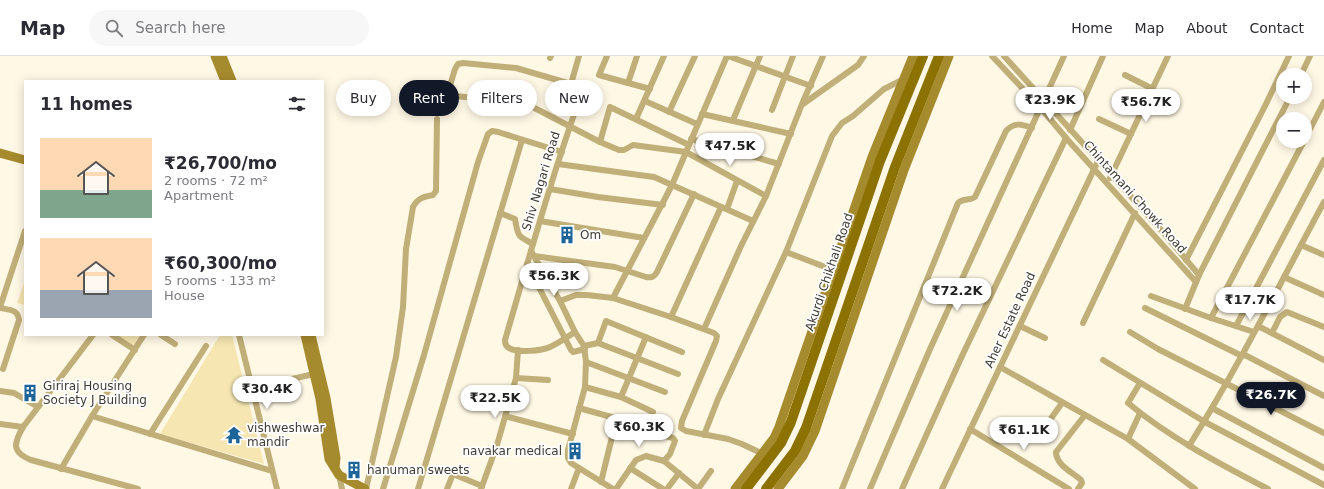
<!DOCTYPE html>
<html lang="en">
<head>
<meta charset="utf-8">
<style>
  :root { --surface:#fff; --page:#f7f7f7; --text:#2b2b33; --muted:#7c7c81; --line:#e1e1e2; --accent:#111827 }
  body { margin:0; font-family:"DejaVu Sans",sans-serif; background:var(--page); color:var(--text); height:100vh; display:flex; flex-direction:column; font-size:15px; white-space:nowrap }
  * { box-sizing:border-box; margin:0 }
  p { font-size:13px; color:var(--muted) }
  .icon { flex:none; width:22px; height:22px; fill:none; stroke:currentColor; stroke-width:2; stroke-linecap:round; stroke-linejoin:round }
  .map { position:relative; flex:1; overflow:hidden }
  .panel { position:absolute; left:24px; top:24px; width:300px; height:256px; display:flex; flex-direction:column; background:var(--surface); border-radius:0px; box-shadow:0 2px 10px #0003 }
  .panel>* { flex:none }
  .banner { position:absolute; left:336px; top:24px; width:380px; height:36px; display:flex; gap:8px }
  .tools { position:absolute; left:1276px; top:12px; display:grid; gap:8px }
  .tools a { display:grid; place-items:center; width:36px; height:36px; border-radius:50%; background:var(--surface); box-shadow:0 2px 10px #0003; font-size:20px }
  .price { position:absolute; translate:-50% -34px; padding:0 9px; border-radius:14px; background:#fff; color:#222; font-size:13px; line-height:26px; filter:drop-shadow(0 1px 2px #0008) }
  .price::after { content:''; position:absolute; left:50%; top:24px; width:12px; height:9px; margin-left:-6px; background:inherit; clip-path:polygon(0 0,100% 0,50% 100%) }
  .price.on { background:var(--accent); color:#fff }
  ul { padding:0; list-style:none }
  li { display:flex; align-items:center; gap:12px; height:100px; padding:0 16px }
  li span { display:grid; place-items:center; flex:none; width:112px; height:80px; border-radius:0px; color:#555 }
  li>.icon { margin-inline-start:auto }
  span .icon { width:48px; height:48px; fill:#fffc; stroke-width:1 }
  li b { font-size:17px }
  h2 { display:flex; justify-content:space-between; align-items:center; height:48px; padding:0 16px; font-size:17px }
  .tag { padding:0 14px; border-radius:18px; background:var(--surface); box-shadow:0 2px 10px #0003; font-size:14px; line-height:36px }
  .tag.on { background:var(--accent); color:#fff }
  header { display:flex; align-items:center; gap:24px; box-sizing:border-box; height:56px; padding:0 20px; background:var(--surface); border-bottom:1px solid var(--line) }
  header strong { font-size:19px }
  nav { display:flex; gap:22px; margin-inline-start:auto; font-size:14px }
  .search { width:280px; height:36px; background:var(--page); display:flex; align-items:center; gap:10px; box-sizing:border-box; padding:0 14px; border-radius:22px; color:var(--muted); font-size:15px }
  .map>svg:first-child { display:block }
  .green { fill:#f6e6b2 }
  .lines { fill:none; stroke-linecap:round; stroke-linejoin:round }
  .street { stroke:#c1af79; stroke-width:6 }
  .secondary { stroke:#a68a2e; stroke-width:9 }
  .primary { stroke:#8c7103; stroke-width:10 }
  .labels { text-anchor:middle; stroke-width:3.5; stroke-linejoin:round; paint-order:stroke }
  .street-label { font-size:12px; fill:#3e3b33; stroke:#fff }
  .poi-label { font-size:12px; fill:#3e3b33; stroke:#fff; text-anchor:start }
</style>
</head>
<body>
<header>
<strong>Map</strong>
<div class="search"><svg class="icon" aria-label="search" viewBox="0 0 24 24"><circle cx="10" cy="10" r="6"/><path d="M15 15l6 6"/></svg>Search here</div>
<nav><a>Home</a><a>Map</a><a>About</a><a>Contact</a></nav>
</header>
<div class="map">
<svg width="1324" height="433" viewBox="0 0 1324 433">
  <rect width="100%" height="100%" fill="#fff8e5"/>
  <!-- green -->
  <g class="green">
    <path d="M25 224V249L17 247Z"/>
    <path d="M112 279H144L135 294Z"/>
    <path d="M220 279H232L264 408 160 378Z"/>
  </g>
  <g class="lines">
    <!-- street -->
    <g class="street">
      <path d="M607 0 599 19 650 33"/>
      <path d="M728 0 811 30"/>
      <path d="M992 0 1041 52 1066 82 1196 226"/>
      <path d="M1004 0 1162 175 1199 219"/>
      <path d="M550 2 551 0"/>
      <path d="M1125 19 1153 33"/>
      <path d="M1301 19 1310 0"/>
      <path d="M628 27 637 0"/>
      <path d="M571 28 579 0"/>
      <path d="M645 45 697 68"/>
      <path d="M803 48 858 9 864 0"/>
      <path d="M772 54 793 0"/>
      <path d="M669 56 695 0"/>
      <path d="M702 58 791 78"/>
      <path d="M636 63 664 0"/>
      <path d="M1099 63 1131 78"/>
      <path d="M733 64 760 0"/>
      <path d="M1070 74 1103 0"/>
      <path d="M691 83 779 108"/>
      <path d="M1305 83 1324 46"/>
      <path d="M600 86 610 51 689 89"/>
      <path d="M558 108 654 121 753 165"/>
      <path d="M1110 122 1168 0"/>
      <path d="M550 133 598 141 663 149"/>
      <path d="M727 153 737 125"/>
      <path d="M500 157 515 163C518 180 517 180 533 188"/>
      <path d="M540 165 644 182"/>
      <path d="M1301 189 1324 199"/>
      <path d="M531 195 560 245 575 276 584 290 586 306 585 331 568 394V402L571 407 613 433"/>
      <path d="M786 196 833 214"/>
      <path d="M534 200 615 211 646 221C652 222 654 221 657 216L694 138"/>
      <path d="M1186 204 1265 50 1289 0"/>
      <path d="M527 208 571 294 573 296 585 293"/>
      <path d="M1284 221 1324 239"/>
      <path d="M1151 240 1211 262 1254 276"/>
      <path d="M613 242 672 129 727 0"/>
      <path d="M560 245 576 239H587L613 242 671 261 714 277 717 280 716 285 682 365 681 372 686 375 728 383 742 388 761 397"/>
      <path d="M0 251 25 175"/>
      <path d="M0 252C9 254 18 253 19 264L3 313"/>
      <path d="M1145 252 1242 300"/>
      <path d="M1185 253 1199 219 1290 41"/>
      <path d="M671 261 721 151"/>
      <path d="M1211 262 1304 85"/>
      <path d="M1083 267 1135 157"/>
      <path d="M1020 270 1045 282"/>
      <path d="M1236 270 1324 104"/>
      <path d="M1258 270 1324 304"/>
      <path d="M704 273 741 190 766 140 802 48 823 0"/>
      <path d="M575 276C567 281 559 287 550 291 542 295 517 297 509 292 505 290 505 287 505 284 529 202 552 119 581 39 581 32 576 31 571 28L516 12 463 7 458 8 455 13 449 33 454 40 523 46 600 86 619 94H624L633 89 686 96 766 140"/>
      <path d="M1130 276 1158 293 1324 377"/>
      <path d="M1272 277 1280 261 1287 256 1324 271"/>
      <path d="M93 279 23 371C14 387 11 396 31 404L138 433"/>
      <path d="M112 279 135 294"/>
      <path d="M161 279 175 288"/>
      <path d="M239 279 277 433"/>
      <path d="M598 287 606 265 682 296"/>
      <path d="M584 290 598 287 678 318"/>
      <path d="M1243 298 1324 340"/>
      <path d="M1103 304 1205 366 1324 429"/>
      <path d="M586 306 665 336"/>
      <path d="M1000 311 1128 383 1195 433"/>
      <path d="M516 322 548 324"/>
      <path d="M1140 327 1128 347C1170 382 1220 408 1268 433"/>
      <path d="M585 331 621 341 653 356"/>
      <path d="M252 332 314 318"/>
      <path d="M473 332 510 342"/>
      <path d="M0 335 14 337 38 351"/>
      <path d="M621 341 646 281"/>
      <path d="M579 352 615 362"/>
      <path d="M1212 352 1324 412"/>
      <path d="M92 360 272 415"/>
      <path d="M505 360 573 378"/>
      <path d="M0 368 23 371"/>
      <path d="M1047 368 1062 347"/>
      <path d="M970 373 1069 433"/>
      <path d="M150 378 206 290"/>
      <path d="M704 379 718 343 786 196 832 80 842 67 853 60 884 33 904 23"/>
      <path d="M1128 383 1140 357"/>
      <path d="M1189 390C1238 311 1280 228 1324 146"/>
      <path d="M664 405 698 433"/>
      <path d="M630 412 663 433"/>
      <path d="M61 413 92 360 144 279"/>
      <path d="M339 419 342 433"/>
      <path d="M601 426 614 373"/>
      <path d="M366 433 396 301 403 251 406 193 413 151C418 142 423 141 433 139L436 135 437 63"/>
      <path d="M383 433 424 299 478 106 488 78 492 75 498 76 562 96"/>
      <path d="M418 433 522 84"/>
      <path d="M447 433 453 418 482 430"/>
      <path d="M481 433 497 389 516 322 518 294"/>
      <path d="M571 433 579 412"/>
      <path d="M616 433 636 404 646 400 664 405 670 398 675 385 673 382 648 375"/>
      <path d="M667 433 679 417"/>
      <path d="M698 433 711 415"/>
      <path d="M842 433 958 147C963 142 970 145 975 141L1006 75C1014 66 1021 68 1032 72"/>
      <path d="M870 433 930 293 1064 0"/>
      <path d="M902 433 962 300 1066 82"/>
      <path d="M942 433 1098 105"/>
      <path d="M1078 433 1082 427 1081 424C1072 416 1056 409 1056 396L1085 359"/>
    </g>
    <!-- secondary -->
    <g class="secondary">
      <path d="M215 0 225 25"/>
      <path d="M222 0 232 25"/>
      <path d="M0 97 25 104"/>
      <path d="M305 279 320 343 329 403 339 419 365 433"/>
      <path d="M311 279 326 342 336 402 335 411"/>
      <path d="M735 433 774 382 779 371 872 101 913 0"/>
      <path d="M778 433 803 400 815 375 904 114 949 0"/>
    </g>
    <!-- primary -->
    <g class="primary">
      <path d="M746 433 781 387 791 366 880 105 923 0"/>
      <path d="M766 433 795 395 806 372 895 111 939 0"/>
    </g>
  </g>
  <!-- icons -->
  <defs>
    <g id="building-bare" transform="scale(1.38)"><path d="M-4-6H4V6H1V3H-1V6H-4ZM-2.5-4.3h1.7v1.8h-1.7ZM.8-4.3h1.7v1.8H.8ZM-2.5-1h1.7V.8h-1.7ZM.8-1h1.7V.8H.8Z" fill="#1d6499" stroke="#fff" stroke-width="2.5" paint-order="stroke"/></g>
    <g id="temple-bare" transform="scale(1.38)"><path d="M0-6L5-2H3V0L6.5 2.5H4V6H1.5V3h-3V6H-4V2.5H-6.5L-3 0V-2H-5Z" fill="#1d6499" stroke="#fff" stroke-width="2.5" paint-order="stroke"/></g>
  </defs>
  <g fill-rule="evenodd">
    <use href="#building-bare" x="567" y="179"/>
    <use href="#building-bare" x="30" y="337"/>
    <use href="#temple-bare" x="234" y="379"/>
    <use href="#building-bare" x="575" y="395"/>
    <use href="#building-bare" x="354" y="414"/>
  </g>
  <g class="labels">
    <!-- street labels -->
    <g class="street-label">
      <text transform="translate(541 125) rotate(-73)" y="4">Shiv Nagari Road</text>
      <text transform="translate(1135 141) rotate(48)" y="4">Chintamani Chowk Road</text>
      <text transform="translate(829 216) rotate(-71)" y="4">Akurdi Chikhali Road</text>
      <text transform="translate(1010 264) rotate(-65)" y="4">Aher Estate Road</text>
    </g>
    <!-- poi labels -->
    <g class="poi-label">
      <text x="580" y="183">Om</text>
      <text x="43" y="334">Giriraj Housing<tspan x="43" dy="14">Society J Building</tspan></text>
      <text x="247" y="376">vishweshwar<tspan x="247" dy="14">mandir</tspan></text>
      <text x="562" y="399" text-anchor="end">navakar medical</text>
      <text x="367" y="418">hanuman sweets</text>
    </g>
  </g>
</svg>
<div class="tools">
<a>+</a>
<a>−</a>
</div>
<b class="price" style="left:1050px;top:65px">₹23.9K</b>
<b class="price" style="left:1146px;top:67px">₹56.7K</b>
<b class="price" style="left:730px;top:111px">₹47.5K</b>
<b class="price" style="left:554px;top:241px">₹56.3K</b>
<b class="price" style="left:957px;top:256px">₹72.2K</b>
<b class="price" style="left:1250px;top:265px">₹17.7K</b>
<b class="price" style="left:267px;top:354px">₹30.4K</b>
<b class="price on" style="left:1271px;top:360px">₹26.7K</b>
<b class="price" style="left:495px;top:363px">₹22.5K</b>
<b class="price" style="left:639px;top:392px">₹60.3K</b>
<b class="price" style="left:1024px;top:395px">₹61.1K</b>
<div class="banner">
<a class="tag">Buy</a>
<a class="tag on">Rent</a>
<a class="tag">Filters</a>
<a class="tag">New</a>
</div>
<section class="panel">
<h2>11 homes<svg class="icon" aria-label="filters" viewBox="0 0 24 24"><path d="M4 7h16M4 17h16"/><circle cx="9" cy="7" r="2"/><circle cx="15" cy="17" r="2"/></svg></h2>
<ul>
<li><span style="background:linear-gradient(#ffd9b3 65%,#7fa58c 0)"><svg class="icon" aria-label="home" viewBox="0 0 24 24"><path d="M3 11l9-7 9 7M6 9v11h12V9"/></svg></span><div><b>₹26,700/mo</b><p>2 rooms · 72 m²</p><p>Apartment</p></div></li>
<li><span style="background:linear-gradient(#ffd9b3 65%,#9aa5b1 0)"><svg class="icon" aria-label="home" viewBox="0 0 24 24"><path d="M3 11l9-7 9 7M6 9v11h12V9"/></svg></span><div><b>₹60,300/mo</b><p>5 rooms · 133 m²</p><p>House</p></div></li>
</ul>
</section>
</div>
</body>
</html>
